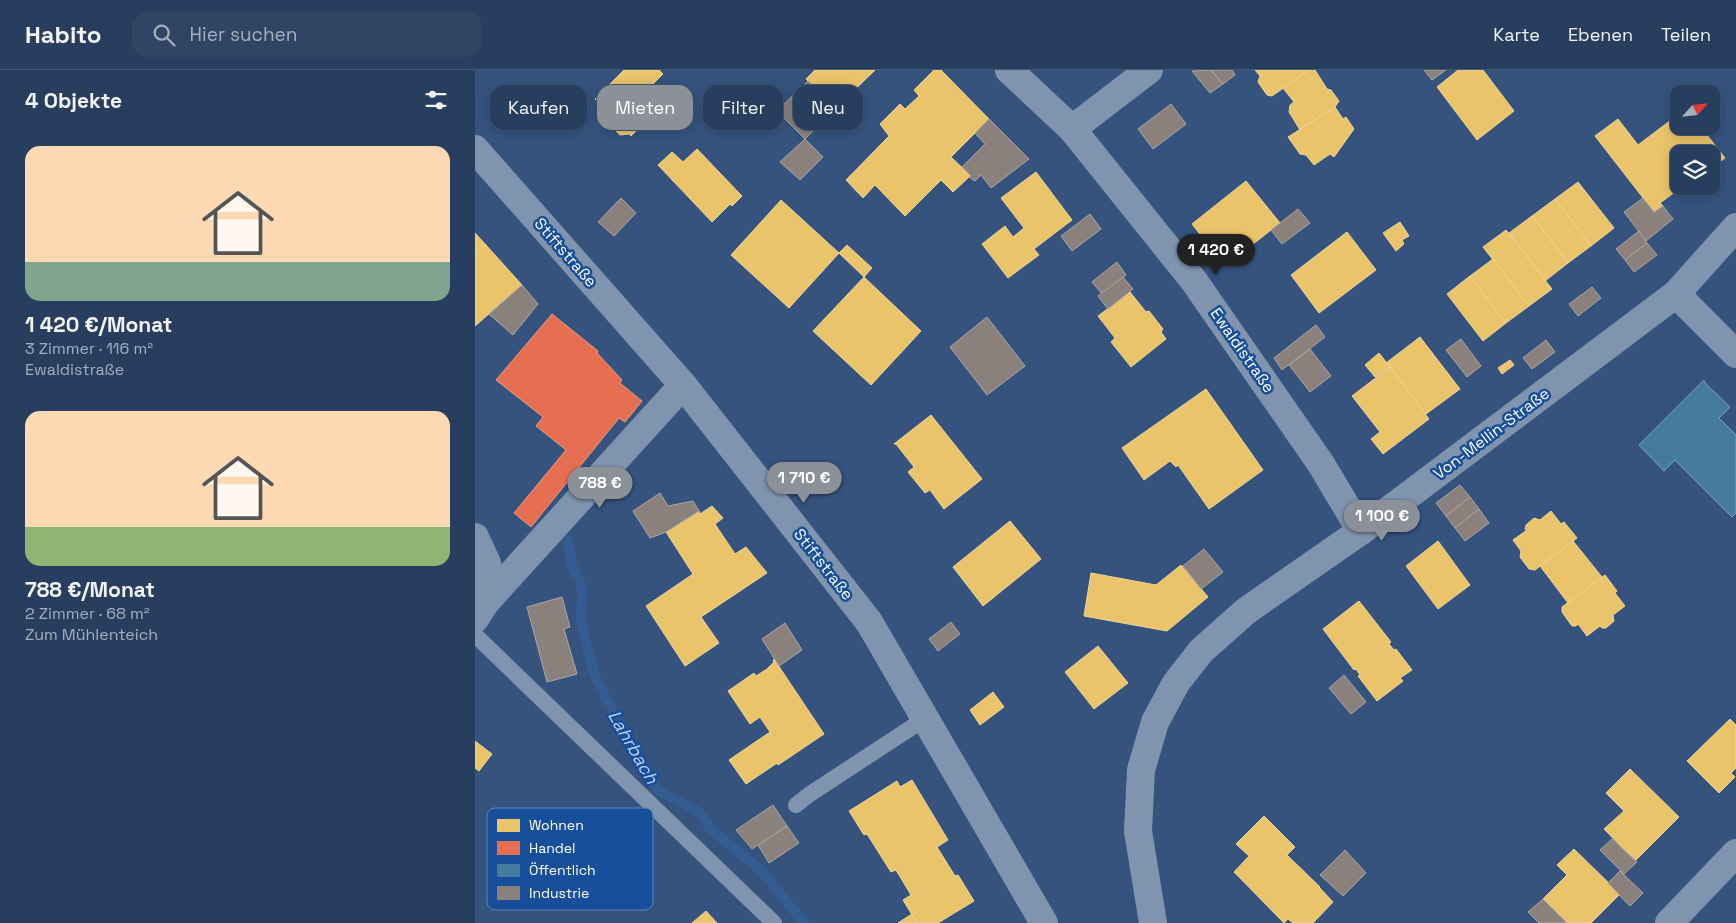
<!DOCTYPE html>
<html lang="de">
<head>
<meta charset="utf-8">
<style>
  :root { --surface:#283e5e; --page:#304564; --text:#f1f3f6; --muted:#a5aebc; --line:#445773; --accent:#8c9099 }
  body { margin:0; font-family:"Space Grotesk",sans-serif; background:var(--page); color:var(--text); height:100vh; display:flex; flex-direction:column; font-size:19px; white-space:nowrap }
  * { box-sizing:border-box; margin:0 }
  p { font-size:16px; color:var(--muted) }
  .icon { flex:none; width:28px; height:28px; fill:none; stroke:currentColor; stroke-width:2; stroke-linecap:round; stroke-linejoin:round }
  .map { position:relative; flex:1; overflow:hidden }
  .panel { display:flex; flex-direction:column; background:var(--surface); width:475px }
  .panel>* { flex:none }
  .hud { position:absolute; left:15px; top:15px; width:475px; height:45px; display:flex; gap:10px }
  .needle { width:32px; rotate:63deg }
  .buttons { position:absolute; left:1195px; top:15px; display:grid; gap:10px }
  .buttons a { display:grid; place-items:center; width:50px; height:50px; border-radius:10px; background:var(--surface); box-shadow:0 2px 12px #0003,0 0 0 1px var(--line); font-size:25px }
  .price { position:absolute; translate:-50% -42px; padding:0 11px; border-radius:18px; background:var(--accent); color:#fff; font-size:16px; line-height:32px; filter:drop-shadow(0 1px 2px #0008) }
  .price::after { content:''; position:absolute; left:50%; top:30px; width:15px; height:11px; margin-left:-8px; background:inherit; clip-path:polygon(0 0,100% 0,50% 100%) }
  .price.active { background:#222; color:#fff }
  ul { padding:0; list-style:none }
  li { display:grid; align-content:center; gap:10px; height:265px; padding:0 25px }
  li span { display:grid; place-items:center; height:155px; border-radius:15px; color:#555 }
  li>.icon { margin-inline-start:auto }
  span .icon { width:90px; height:90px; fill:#fffc; stroke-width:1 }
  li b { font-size:21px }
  h2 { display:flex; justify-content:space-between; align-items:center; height:60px; padding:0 25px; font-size:21px }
  .tag { padding:0 18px; border-radius:15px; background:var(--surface); box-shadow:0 2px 12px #0003,0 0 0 1px var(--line); font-size:18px; line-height:45px }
  .tag.active { background:var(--accent); color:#fff }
  header { display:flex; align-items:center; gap:30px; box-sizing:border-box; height:70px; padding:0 25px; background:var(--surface); border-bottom:1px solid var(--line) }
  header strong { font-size:24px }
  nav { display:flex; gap:28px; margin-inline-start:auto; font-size:18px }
  .search { width:350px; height:45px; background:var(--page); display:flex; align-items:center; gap:12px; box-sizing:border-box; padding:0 18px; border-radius:15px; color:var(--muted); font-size:19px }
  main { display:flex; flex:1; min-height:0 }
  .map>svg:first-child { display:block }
  .homes { fill:#e9c46a; stroke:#f0d697 }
  .shops { fill:#e76f51; stroke:#ee9a85 }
  .public { fill:#457b9d; stroke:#7da3ba }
  .industry { fill:#8a817c; stroke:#ada7a3 }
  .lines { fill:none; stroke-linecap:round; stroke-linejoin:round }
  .stream { stroke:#355c91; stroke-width:10 }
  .lane { stroke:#8094ae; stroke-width:16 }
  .street { stroke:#8094ae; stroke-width:28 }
  .labels { text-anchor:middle; stroke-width:5; stroke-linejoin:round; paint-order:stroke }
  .street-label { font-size:16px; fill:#fff; stroke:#184f9a }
  .water-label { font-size:18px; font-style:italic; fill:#bad6f8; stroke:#184f9a }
  .key { fill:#184f9a; stroke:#5d84b8; stroke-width:1 }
  .key-label { font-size:14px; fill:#fff }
</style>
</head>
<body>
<header>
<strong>Habito</strong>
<div class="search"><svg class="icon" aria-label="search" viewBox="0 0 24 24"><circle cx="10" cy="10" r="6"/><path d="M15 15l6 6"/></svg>Hier suchen</div>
<nav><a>Karte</a><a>Ebenen</a><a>Teilen</a></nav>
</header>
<main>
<section class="panel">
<h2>4 Objekte<svg class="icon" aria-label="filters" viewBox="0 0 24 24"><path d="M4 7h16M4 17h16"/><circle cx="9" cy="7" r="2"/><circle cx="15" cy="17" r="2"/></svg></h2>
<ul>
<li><span style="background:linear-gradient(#ffd9b3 75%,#7fa58c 0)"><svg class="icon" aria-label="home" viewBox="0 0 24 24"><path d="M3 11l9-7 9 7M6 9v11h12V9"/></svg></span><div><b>1 420 €/Monat</b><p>3 Zimmer · 116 m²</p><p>Ewaldistraße</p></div></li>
<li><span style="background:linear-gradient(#ffd9b3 75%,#8fb573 0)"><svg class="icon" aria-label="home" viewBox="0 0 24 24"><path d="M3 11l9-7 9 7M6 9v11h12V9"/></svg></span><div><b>788 €/Monat</b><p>2 Zimmer · 68 m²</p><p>Zum Mühlenteich</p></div></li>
</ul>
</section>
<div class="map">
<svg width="1261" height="853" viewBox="0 0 1261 853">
  <rect width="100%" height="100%" fill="#35537d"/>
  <!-- homes -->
  <g class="homes">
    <path d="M149 0H184L188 4 175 17 190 32 156 66 154 64 145 65 138 58V53L140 50 120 29Z"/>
    <path d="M340 0H400L356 43 333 19 337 15 331 9Z"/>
    <path d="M459 0H466L514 49 476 87 496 106 494 107 478 122 466 110 430 146 400 115 388 128 371 110 414 66 405 54 425 34 430 39 444 26 439 20Z"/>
    <path d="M780 0H834L797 26 792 25 783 12 785 6Z"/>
    <path d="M834 0H840L852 19 856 20 864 31 860 37 825 60 814 42 815 35 819 32 808 18Z"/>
    <path d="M983 0H1008L1039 41 1002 70 962 17Z"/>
    <path d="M44 16 64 40 46 57 25 34Z"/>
    <path d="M860 37 868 49 871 47 879 59 859 87 855 84 839 95 831 85 825 84 813 67Z"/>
    <path d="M1204 44V56H1225L1250 88 1236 98V84H1204V116H1212L1209 118 1208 116 1185 133 1188 136 1179 142 1120 66 1143 49 1163 75Z"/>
    <path d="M222 79 267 126 257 136 255 134 237 152 183 95 197 82 208 92Z"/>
    <path d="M561 102 597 150 559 179 564 185 533 208 507 174 530 156 538 167 549 158 526 128Z"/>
    <path d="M771 111 805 153 750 196 717 154Z"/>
    <path d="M1103 112 1139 158 1116 176 1080 129Z"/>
    <path d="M1080 129 1116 176 1093 193 1057 146Z"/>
    <path d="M306 130 364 183 314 238 256 185Z"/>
    <path d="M1057 146 1093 193 1070 211 1034 163Z"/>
    <path d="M925 152 934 166 927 170 929 174 921 181 908 163Z"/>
    <path d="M1031 160 1077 219 1054 236 1008 177Z"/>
    <path d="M872 162 901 200 844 243 816 205Z"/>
    <path d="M0 163 11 175 0 185Z"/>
    <path d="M11 175 47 215 0 256V185Z"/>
    <path d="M372 175 397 198 389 207 364 183Z"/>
    <path d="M1018 189 1054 236 1031 253 995 206Z"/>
    <path d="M995 206 1031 253 1008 271 972 224Z"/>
    <path d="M389 207 446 261 396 315 338 261Z"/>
    <path d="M655 222 671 242 674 241 688 259 686 262 691 269 656 297 636 272 640 268 623 246Z"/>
    <path d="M945 267 985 319 951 344 911 293Z"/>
    <path d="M904 283 915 297 900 307 890 295Z"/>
    <path d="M1035 290 1039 295 1027 304 1023 298Z"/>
    <path d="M915 297 954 349 908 384 896 369 905 362 877 326Z"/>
    <path d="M731 319 788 400 734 439 703 395 701 397 695 391 669 410 647 378Z"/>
    <path d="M456 345 507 409 469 439 455 420 450 423 433 402 439 397 421 374H419Z"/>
    <path d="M237 436 248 448 240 454 260 484 271 477 292 503 226 547 244 573 210 596 171 536 218 504 191 462 224 441 225 444Z"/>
    <path d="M1076 441 1086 454 1089 452 1102 468 1060 500 1054 499 1045 487 1046 481 1038 470 1052 460 1050 459 1051 455 1059 448 1065 450Z"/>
    <path d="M535 451 566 489 508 536 478 497Z"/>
    <path d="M963 471 995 515 963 539 931 496Z"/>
    <path d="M1098 471 1127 507 1093 533 1065 496Z"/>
    <path d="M706 495 733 527 692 561 609 546 616 503 681 515Z"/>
    <path d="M1130 505 1142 521 1140 523 1150 536 1138 545 1139 551 1131 558H1127L1125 556 1112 566 1103 554 1101 556H1097L1087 542V537Z"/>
    <path d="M884 531 916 572 914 574 919 580 921 579 937 600 925 608 928 611 902 631 883 606 885 605 881 599 879 600 848 559Z"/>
    <path d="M623 576 653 613 619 639 590 602Z"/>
    <path d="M299 589 349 664 303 695 302 693 271 714 254 690 295 662 285 647 275 654 253 621 279 603 281 606 292 599 299 592 298 591Z"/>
    <path d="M518 622 529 637 505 655 495 640Z"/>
    <path d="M1255 649 1261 655V698L1256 703 1260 707 1244 723 1212 691Z"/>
    <path d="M0 671 17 684 4 701 0 698Z"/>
    <path d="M1155 699 1204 747 1160 791 1129 759 1149 741 1131 723Z"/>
    <path d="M437 710 473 770 462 777 480 806 483 805 499 831 463 853H442L428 830 436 825 421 800 416 802 392 764 389 765 374 741 422 711 425 717Z"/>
    <path d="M789 746 820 777 812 785 845 817H844L858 832 838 853H818L813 849 809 853 759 802 774 786 761 774Z"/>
    <path d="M1099 779 1145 824 1116 853H1092L1068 829 1092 805 1082 795Z"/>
    <path d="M231 841 242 853H217Z"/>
    <path d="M437 844 442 853H423Z"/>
  </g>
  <!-- shops -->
  <path class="shops" d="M77 244 123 281 122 283 147 310 145 313 167 331 150 352 144 348 56 457 39 443 91 380 61 356 68 347 21 310Z"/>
  <!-- public -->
  <path class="public" d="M1229 310 1230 313 1255 337 1244 348 1261 365V443L1257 447 1200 390 1189 401 1164 375Z"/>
  <!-- industry -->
  <g class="industry">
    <path d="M736 0 748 14 735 23 717 1Z"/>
    <path d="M736 0H757L760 5 748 14Z"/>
    <path d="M949 0H971L957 10Z"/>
    <path d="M333 11 337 15 333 19 356 43 330 69 302 41Z"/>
    <path d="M696 34 711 54 678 79 663 59Z"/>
    <path d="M514 49 554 89 516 118 506 105 500 111 494 107 496 106 487 97 510 74 500 63Z"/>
    <path d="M330 69 348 87 325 110 305 92Z"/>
    <path d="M146 128 161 143 139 166 123 152Z"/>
    <path d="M1168 128 1179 142 1188 136 1198 149 1171 171 1149 142Z"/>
    <path d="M823 139 835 153 807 174 796 160Z"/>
    <path d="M615 144 626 159 597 181 586 166Z"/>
    <path d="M1164 161 1172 173 1150 190 1141 179Z"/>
    <path d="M1172 173 1182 185 1159 202 1150 190Z"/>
    <path d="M642 192 651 205 627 224 617 212Z"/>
    <path d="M648 207 658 219 633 239 623 226Z"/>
    <path d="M47 215 63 234 38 265 14 244Z"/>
    <path d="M1117 217 1126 228 1103 246 1094 234Z"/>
    <path d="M512 247 550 296 512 325 475 277Z"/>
    <path d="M841 255 850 267 807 300 799 288Z"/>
    <path d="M986 269 1006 296 992 307 971 280Z"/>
    <path d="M1071 270 1080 282 1057 299 1048 288Z"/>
    <path d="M835 279 856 306 835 322 814 295Z"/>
    <path d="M985 415 995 427 971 446 961 433Z"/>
    <path d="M185 423 193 436 218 431 224 441 191 462 175 468 158 441Z"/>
    <path d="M995 427 1004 439 980 458 971 446Z"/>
    <path d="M1004 439 1014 453 990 471 980 458Z"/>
    <path d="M729 479 748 502 726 519 708 496Z"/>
    <path d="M87 527 95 557 89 559 102 604 72 612 52 537Z"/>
    <path d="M476 552 485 564 463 581 454 569Z"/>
    <path d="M310 553 327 580 304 596 287 569Z"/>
    <path d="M869 605 891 632 876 644 854 618Z"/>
    <path d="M298 735 312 756 277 779 261 760Z"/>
    <path d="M312 756 324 773 294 793 283 775Z"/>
    <path d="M1137 769 1162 792 1149 804 1125 780Z"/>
    <path d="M870 780 891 803 868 826 845 805Z"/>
    <path d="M1145 801 1168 823 1155 836 1133 813Z"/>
    <path d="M1068 829 1092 853H1064L1053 842Z"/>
  </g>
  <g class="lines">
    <!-- stream -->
    <path class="stream" d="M93 470 97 496 107 517 106 551 118 602 154 675 184 721 226 743 234 758 286 800 329 853"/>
    <!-- lane -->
    <g class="lane">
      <path d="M0 565 299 853"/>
      <path d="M321 735 335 724 451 648"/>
    </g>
    <!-- street -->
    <g class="street">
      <path d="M534 0 597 59 719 211 846 394 886 461"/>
      <path d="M597 59 674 0"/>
      <path d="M0 79 208 315 394 552 569 853"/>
      <path d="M1201 224 1261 284"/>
      <path d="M0 467 12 493 10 533"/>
      <path d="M0 549 10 533 208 315"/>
      <path d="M678 853 663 761 666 700 680 652 701 613 726 581 771 541 886 461 1201 224 1261 157"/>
      <path d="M1194 853 1261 783"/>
    </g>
  </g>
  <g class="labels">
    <!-- street labels -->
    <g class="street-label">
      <text transform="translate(91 182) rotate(49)" y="6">Stiftstraße</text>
      <text transform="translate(768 280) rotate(55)" y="6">Ewaldistraße</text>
      <text transform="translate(1016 363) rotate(-37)" y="6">Von-Mellin-Straße</text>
      <text transform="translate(349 494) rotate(52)" y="6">Stiftstraße</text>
    </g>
    <!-- water labels -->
    <g class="water-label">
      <text transform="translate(158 677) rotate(60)" y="6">Lahrbach</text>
    </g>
  </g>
  <!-- legend -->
  <rect x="12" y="738" width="166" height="102" rx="8" class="key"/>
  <rect x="22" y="749" width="23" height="13" fill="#e9c46a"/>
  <rect x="22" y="771" width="23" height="14" fill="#e76f51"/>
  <rect x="22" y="794" width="23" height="13" fill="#457b9d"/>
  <rect x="22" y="816" width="23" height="14" fill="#8a817c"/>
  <g class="key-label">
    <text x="54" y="760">Wohnen</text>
    <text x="54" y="783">Handel</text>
    <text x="54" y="805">Öffentlich</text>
    <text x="54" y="828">Industrie</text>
  </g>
</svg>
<div class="buttons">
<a><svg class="needle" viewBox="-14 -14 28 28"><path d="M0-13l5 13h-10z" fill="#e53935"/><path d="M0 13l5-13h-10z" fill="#a5aebc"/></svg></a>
<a><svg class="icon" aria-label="layers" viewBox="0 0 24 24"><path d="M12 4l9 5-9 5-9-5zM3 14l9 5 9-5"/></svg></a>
</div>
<b class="price active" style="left:741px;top:206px">1 420 €</b>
<b class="price" style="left:329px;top:434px">1 710 €</b>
<b class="price" style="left:125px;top:439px">788 €</b>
<b class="price" style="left:907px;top:472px">1 100 €</b>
<div class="hud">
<a class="tag">Kaufen</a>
<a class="tag active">Mieten</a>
<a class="tag">Filter</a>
<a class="tag">Neu</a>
</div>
</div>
</main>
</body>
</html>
